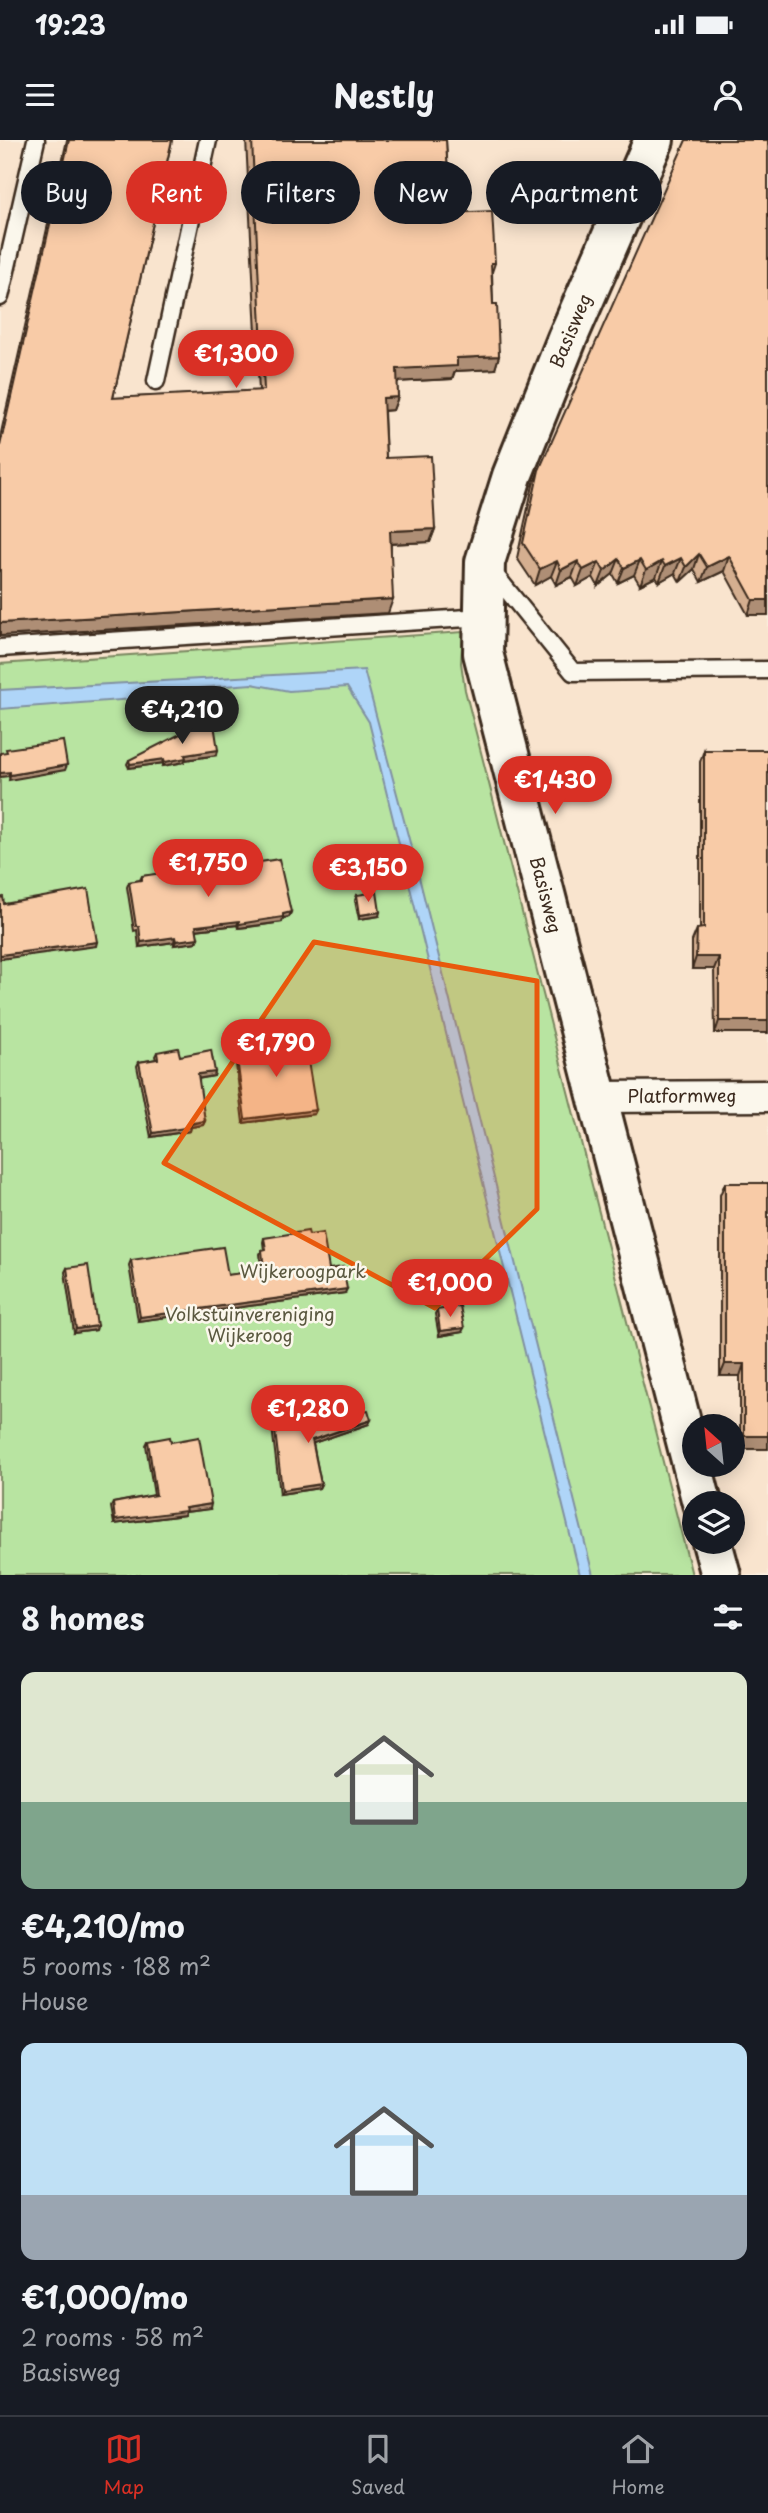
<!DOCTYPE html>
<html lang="en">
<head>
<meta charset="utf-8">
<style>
  :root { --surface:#171b24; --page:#242831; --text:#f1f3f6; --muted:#9ea1a6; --line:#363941; --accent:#d93025 }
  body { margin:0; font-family:"Playpen Sans",sans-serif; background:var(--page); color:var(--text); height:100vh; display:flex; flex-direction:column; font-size:26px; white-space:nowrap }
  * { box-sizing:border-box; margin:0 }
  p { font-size:23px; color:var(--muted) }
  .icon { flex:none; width:38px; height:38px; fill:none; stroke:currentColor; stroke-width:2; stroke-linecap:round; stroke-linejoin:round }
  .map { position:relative; height:1435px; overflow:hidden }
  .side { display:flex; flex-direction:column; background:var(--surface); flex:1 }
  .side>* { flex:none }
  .top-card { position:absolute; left:21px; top:21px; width:726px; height:63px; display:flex; gap:14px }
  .needle { width:46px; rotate:333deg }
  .fabs { position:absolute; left:682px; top:1274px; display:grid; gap:14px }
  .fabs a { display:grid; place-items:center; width:63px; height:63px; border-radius:50%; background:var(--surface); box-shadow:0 4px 18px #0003; font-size:35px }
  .price { position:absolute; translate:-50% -60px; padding:0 16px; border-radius:24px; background:var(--accent); color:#fff; font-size:23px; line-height:46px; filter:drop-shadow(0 2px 4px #0008) }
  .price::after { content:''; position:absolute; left:50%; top:42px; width:21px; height:16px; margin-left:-10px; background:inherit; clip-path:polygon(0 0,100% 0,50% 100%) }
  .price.on { background:#222; color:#fff }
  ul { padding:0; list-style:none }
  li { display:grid; align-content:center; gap:14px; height:371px; padding:0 21px }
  li span { display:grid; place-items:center; height:217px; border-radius:14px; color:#555 }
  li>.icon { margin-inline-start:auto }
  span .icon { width:126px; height:126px; fill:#fffc; stroke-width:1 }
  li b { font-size:30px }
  h2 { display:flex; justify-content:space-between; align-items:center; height:84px; padding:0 21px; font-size:30px }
  .pill { padding:0 24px; border-radius:32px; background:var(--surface); box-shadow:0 4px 18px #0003; font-size:24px; line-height:63px }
  .pill.on { background:var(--accent); color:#fff }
  .status { display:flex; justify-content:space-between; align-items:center; height:49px; padding:0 35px; background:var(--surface); direction:ltr }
  .status svg { height:19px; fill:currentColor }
  header { display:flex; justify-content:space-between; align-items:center; height:91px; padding:0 21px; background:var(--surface); font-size:32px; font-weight:700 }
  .tab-bar { display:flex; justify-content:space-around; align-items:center; height:98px; border-top:2px solid var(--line); background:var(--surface); font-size:19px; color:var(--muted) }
  .tab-bar a { display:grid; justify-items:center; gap:4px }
  .tab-bar .on { color:var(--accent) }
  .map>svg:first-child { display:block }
  .built { fill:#f9e4ce; fill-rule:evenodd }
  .green { fill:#b8e4a1; stroke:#7a8760; stroke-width:2 }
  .water { fill:#afd5f8; stroke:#8191a1; stroke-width:2 }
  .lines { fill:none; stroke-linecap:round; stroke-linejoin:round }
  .lane-casing { stroke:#3b2a1e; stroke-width:21 }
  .street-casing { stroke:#3b2a1e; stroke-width:35 }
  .secondary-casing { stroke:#3b2a1e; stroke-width:44 }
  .lane { stroke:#fbf7ec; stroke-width:16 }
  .street { stroke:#fbf7ec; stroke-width:30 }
  .secondary { stroke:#fbf7ec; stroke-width:38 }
  .wall { fill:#d5af90; stroke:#3b2a1e; stroke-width:2 }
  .shaded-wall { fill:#ae8e75; stroke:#3b2a1e; stroke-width:2 }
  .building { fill:#f8cba7; stroke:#3b2a1e; stroke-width:2 }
  .marked { fill:#e8590c; fill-opacity:0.2; stroke:#e8590c; stroke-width:5; stroke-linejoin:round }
  .labels { text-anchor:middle; stroke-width:5; stroke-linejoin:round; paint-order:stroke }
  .street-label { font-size:18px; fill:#3b2a1e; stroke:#fbf7ec }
  .park-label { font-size:18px; fill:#5a583f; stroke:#fbf7ec }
</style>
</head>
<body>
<div class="status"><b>19:23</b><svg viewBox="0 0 49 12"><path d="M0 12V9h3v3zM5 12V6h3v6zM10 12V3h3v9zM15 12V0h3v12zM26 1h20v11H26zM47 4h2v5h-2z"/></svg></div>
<header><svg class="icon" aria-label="menu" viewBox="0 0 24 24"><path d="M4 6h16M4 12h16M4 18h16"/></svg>Nestly<svg class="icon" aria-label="person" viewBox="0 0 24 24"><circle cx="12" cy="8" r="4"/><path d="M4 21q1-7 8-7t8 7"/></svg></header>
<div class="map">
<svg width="768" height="1435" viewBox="0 0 768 1435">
  <rect width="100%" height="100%" fill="#faeede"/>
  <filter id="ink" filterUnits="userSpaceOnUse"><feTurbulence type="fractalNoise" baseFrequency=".0143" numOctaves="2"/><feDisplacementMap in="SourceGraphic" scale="14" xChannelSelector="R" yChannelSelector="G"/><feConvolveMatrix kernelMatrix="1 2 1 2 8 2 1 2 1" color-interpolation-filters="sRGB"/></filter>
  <g filter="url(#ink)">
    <!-- built -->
    <path class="built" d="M0 0H768V1435H632L0 535ZM695 1286H733V1325H695ZM695 1363H733V1402H695Z"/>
    <!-- green -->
    <path class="green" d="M463 492 461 523 465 550 692 1435H0V524Z"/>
    <!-- water -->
    <path class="water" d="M364 530 418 733 593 1435H580L369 582 347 547 289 551 252 544 170 550 161 557 0 569V550Z"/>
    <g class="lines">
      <!-- lane casing -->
      <g class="lane-casing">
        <g id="lane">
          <path d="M0 157 36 0"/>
          <path d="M156 241 208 0"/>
          <path d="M491 430 573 532 768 530"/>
          <path d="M0 508 483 477"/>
        </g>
      </g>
      <!-- street casing -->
      <g class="street-casing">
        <g id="street">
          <path id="s1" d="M596 957 768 956"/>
        </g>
      </g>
      <!-- secondary casing -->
      <g class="secondary-casing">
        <g id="secondary">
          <path id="s2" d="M654 0 567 199 512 336 485 422 483 513 702 1363"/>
          <path d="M712 1402 721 1435"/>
        </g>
      </g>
      <!-- lane -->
      <use href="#lane" class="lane"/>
      <!-- street -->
      <use href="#street" class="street"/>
      <!-- secondary -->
      <use href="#secondary" class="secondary"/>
    </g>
    <!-- wall -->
    <g class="wall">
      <path d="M67 0H172L113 258 259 251 246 0H446L450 73 495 123 492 132 493 164 499 216 495 229 455 231 452 239 397 242 398 257 393 270 384 271 386 318 435 389 430 402 391 404 388 473 0 496V297Z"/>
      <path d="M768 0V475H748L724 431 701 442 694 429 680 442 675 433 659 442 656 437 640 445 634 435 618 443 613 434 598 446 593 437 577 446 572 437 556 445 551 436 535 445 517 418 533 345 539 330Z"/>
      <path d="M704 610 768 893H715L714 829H692V801L697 789H700V622Z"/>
      <path d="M217 615 185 620 184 622 163 626V623L129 628 127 624 129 620Z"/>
      <path d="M228 723 248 724 291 772 289 777 283 778 282 782 249 787 238 788 237 785 196 790 198 798 196 802 174 805V802L139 807 137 790 134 791 127 747 129 742 140 740 142 736 226 727Z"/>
      <path d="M357 755 379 776 359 779 355 760Z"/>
      <path d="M260 902 316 970 314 974 243 983 235 916 236 911 259 908Z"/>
      <path d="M157 912 180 916 215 932 214 936 198 939 205 981 203 985 191 987 190 991 151 997 137 926 139 922 156 919 155 916Z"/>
      <path d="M725 1043H768V1309H740V1236H720V1055Z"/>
      <path d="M309 1095 329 1129 345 1153 138 1181 129 1125 131 1120 228 1135 262 1131 260 1114 262 1110H264L263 1102 264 1098Z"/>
      <path d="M67 1128 97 1186 96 1190 74 1193 65 1132Z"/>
      <path d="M437 1170 462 1192 439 1196 435 1174Z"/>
      <path d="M274 1282 369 1284 313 1303 321 1344 319 1348 280 1354 272 1287Z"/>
      <path d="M148 1301 171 1302 210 1369 185 1372 184 1375 114 1384 111 1367 113 1363 154 1355 146 1305Z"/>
    </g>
    <!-- shaded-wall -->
    <g class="shaded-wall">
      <path d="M499 216 495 229 455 231 452 239 392 242 397 229 457 218Z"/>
      <path d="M398 257 393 270 379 271 383 258Z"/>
      <path d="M435 389 430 402 385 404 390 391Z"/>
      <path d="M699 414 694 429 680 442 686 427Z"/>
      <path d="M729 416 724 431 701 442 707 427Z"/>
      <path d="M681 418 675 433 659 442 665 426Z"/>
      <path d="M619 419 613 434 598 446 604 431Z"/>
      <path d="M640 420 634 435 618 443 624 428Z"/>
      <path d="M557 421 551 436 535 445 540 429Z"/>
      <path d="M578 421 572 437 556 445 561 430Z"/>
      <path d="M662 421 656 437 640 445 646 430Z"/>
      <path d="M599 422 593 437 577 446 583 430Z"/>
      <path d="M393 459 388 473 0 496V483Z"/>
      <path d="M753 460H768V475H748Z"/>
      <path d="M218 610 217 615 185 620 184 622 163 626 165 622 185 615Z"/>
      <path d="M164 619 163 623 129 628 130 624Z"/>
      <path d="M67 625 65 630 9 640 10 635Z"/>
      <path d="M10 632 8 636 0 637V633Z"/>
      <path d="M291 772 289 777 283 778 282 782 238 788 239 784Z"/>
      <path d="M380 772 379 776 359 779 360 775Z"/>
      <path d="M239 781 237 785 194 790 196 786Z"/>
      <path d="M175 797 174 802 139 807 141 802Z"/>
      <path d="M198 798 196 802 174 805 176 801Z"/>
      <path d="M97 802 96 806 0 819V815Z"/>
      <path d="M696 817H719L714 829H692Z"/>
      <path d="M719 881H768V893H715Z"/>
      <path d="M215 932 214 936 196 939 198 934Z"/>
      <path d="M316 970 314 974 243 983 245 979Z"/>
      <path d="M205 981 203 985 191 987 190 991 151 997 153 993Z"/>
      <path d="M347 1149 345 1153 138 1181 140 1177Z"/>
      <path d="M97 1186 96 1190 74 1193 76 1189Z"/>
      <path d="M464 1188 462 1192 439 1196 440 1191Z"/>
      <path d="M725 1224H744L740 1236H720Z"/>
      <path d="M371 1280 369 1284 311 1304 312 1300Z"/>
      <path d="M744 1296H768V1309H740Z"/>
      <path d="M321 1344 319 1348 280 1354 282 1350Z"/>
      <path d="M211 1364 210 1369 185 1372 184 1375 114 1384 115 1380Z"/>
    </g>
    <!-- building -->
    <g class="building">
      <path d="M69 0H172L113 258 264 250 252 0H446L450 73 492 71 495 123H491L493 164H497L499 216 457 218V226L397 229 398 257 383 258 386 318 431 316 435 389 390 391 393 459 0 483V306Z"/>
      <path d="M686 0H768V460H753L729 416 707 427 699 414 686 427 681 418 665 426 662 421 646 430 640 420 624 428 619 419 604 431 599 422 583 430 578 421 561 430 557 421 540 429 523 403 539 330Z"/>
      <path d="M214 584 218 610 185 615 186 618 165 622 164 619 130 624 129 620 192 588Z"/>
      <path d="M63 601 67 625 10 635V632L0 633V613L7 612 6 609Z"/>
      <path d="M704 610H768V881H719V817H696L697 789 704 788Z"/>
      <path d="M248 719V724L279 719 291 772 283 774V777L251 782 239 784V781L196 786 198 798 176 801 175 797 141 802 139 786H136L129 742 142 740V736L187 729V732L228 726V723Z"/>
      <path d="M88 749 97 802 0 815V758L3 757 4 764Z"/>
      <path d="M377 752 380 772 360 775 357 755Z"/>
      <path d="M304 896 316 970 245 979 236 911 261 908 260 902Z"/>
      <path d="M178 908 180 916 211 910 215 932 198 934 205 981 191 983V987L153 993 139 922 158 919 157 912Z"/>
      <path d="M725 1043H768V1296H744V1224H725Z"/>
      <path d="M308 1091 309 1095 323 1093 329 1129 343 1127 347 1149 140 1177 131 1120 223 1107 228 1135 264 1130 262 1110 266 1109 264 1098Z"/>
      <path d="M88 1125 97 1186 76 1189 67 1128Z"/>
      <path d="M460 1166 464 1188 440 1191 437 1170Z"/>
      <path d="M368 1270 371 1280 312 1300 321 1344 282 1350 274 1282Z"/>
      <path d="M170 1297 171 1302 199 1297 211 1364 185 1368 186 1371 115 1380 113 1363 156 1355 148 1301Z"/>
    </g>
  </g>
  <!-- marked area -->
  <path class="marked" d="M314 802 537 841V1069L435 1168 164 1023Z"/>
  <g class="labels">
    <!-- street labels -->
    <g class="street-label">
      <text transform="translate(571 191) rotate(-67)" y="6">Basisweg</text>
      <text dy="6" stroke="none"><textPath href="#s2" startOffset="796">Basisweg</textPath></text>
      <text dy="6" stroke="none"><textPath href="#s1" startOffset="86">Platformweg</textPath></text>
    </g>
    <!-- park labels -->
    <g class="park-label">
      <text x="303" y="1138">Wijkeroogpark</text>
      <text x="250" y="1181">Volkstuinvereniging<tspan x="250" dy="21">Wijkeroog</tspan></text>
    </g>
  </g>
</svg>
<div class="fabs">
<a><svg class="needle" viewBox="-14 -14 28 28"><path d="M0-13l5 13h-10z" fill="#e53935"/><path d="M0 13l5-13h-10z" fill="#9ea1a6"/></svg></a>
<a><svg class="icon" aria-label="layers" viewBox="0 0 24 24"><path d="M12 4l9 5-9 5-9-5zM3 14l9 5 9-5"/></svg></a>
</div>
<b class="price" style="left:236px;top:250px">€1,300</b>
<b class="price on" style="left:182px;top:606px">€4,210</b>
<b class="price" style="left:555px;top:676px">€1,430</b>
<b class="price" style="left:208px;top:759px">€1,750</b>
<b class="price" style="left:368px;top:764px">€3,150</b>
<b class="price" style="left:276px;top:939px">€1,790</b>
<b class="price" style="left:450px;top:1179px">€1,000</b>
<b class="price" style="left:308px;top:1305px">€1,280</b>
<div class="top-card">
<a class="pill">Buy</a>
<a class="pill on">Rent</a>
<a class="pill">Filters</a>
<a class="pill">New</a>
<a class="pill">Apartment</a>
</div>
</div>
<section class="side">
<h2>8 homes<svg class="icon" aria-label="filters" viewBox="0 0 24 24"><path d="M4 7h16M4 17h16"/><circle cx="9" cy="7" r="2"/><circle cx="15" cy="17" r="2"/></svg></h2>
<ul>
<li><span style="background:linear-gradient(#dfe7d0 60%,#7fa58c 0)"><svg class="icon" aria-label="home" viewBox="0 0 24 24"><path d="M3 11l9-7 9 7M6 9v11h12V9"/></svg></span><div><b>€4,210/mo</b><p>5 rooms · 188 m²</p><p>House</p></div></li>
<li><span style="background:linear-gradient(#bfe0f5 70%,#9aa5b1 0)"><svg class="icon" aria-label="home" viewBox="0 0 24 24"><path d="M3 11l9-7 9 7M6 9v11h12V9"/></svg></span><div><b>€1,000/mo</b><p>2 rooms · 58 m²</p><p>Basisweg</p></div></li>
</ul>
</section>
<nav class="tab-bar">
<a class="on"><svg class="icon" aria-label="map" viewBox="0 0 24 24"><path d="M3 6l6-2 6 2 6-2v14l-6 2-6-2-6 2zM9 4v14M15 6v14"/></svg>Map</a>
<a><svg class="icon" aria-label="saved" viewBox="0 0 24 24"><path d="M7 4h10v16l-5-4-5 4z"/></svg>Saved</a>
<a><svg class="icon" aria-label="home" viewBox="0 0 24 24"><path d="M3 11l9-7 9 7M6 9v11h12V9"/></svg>Home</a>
</nav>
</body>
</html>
